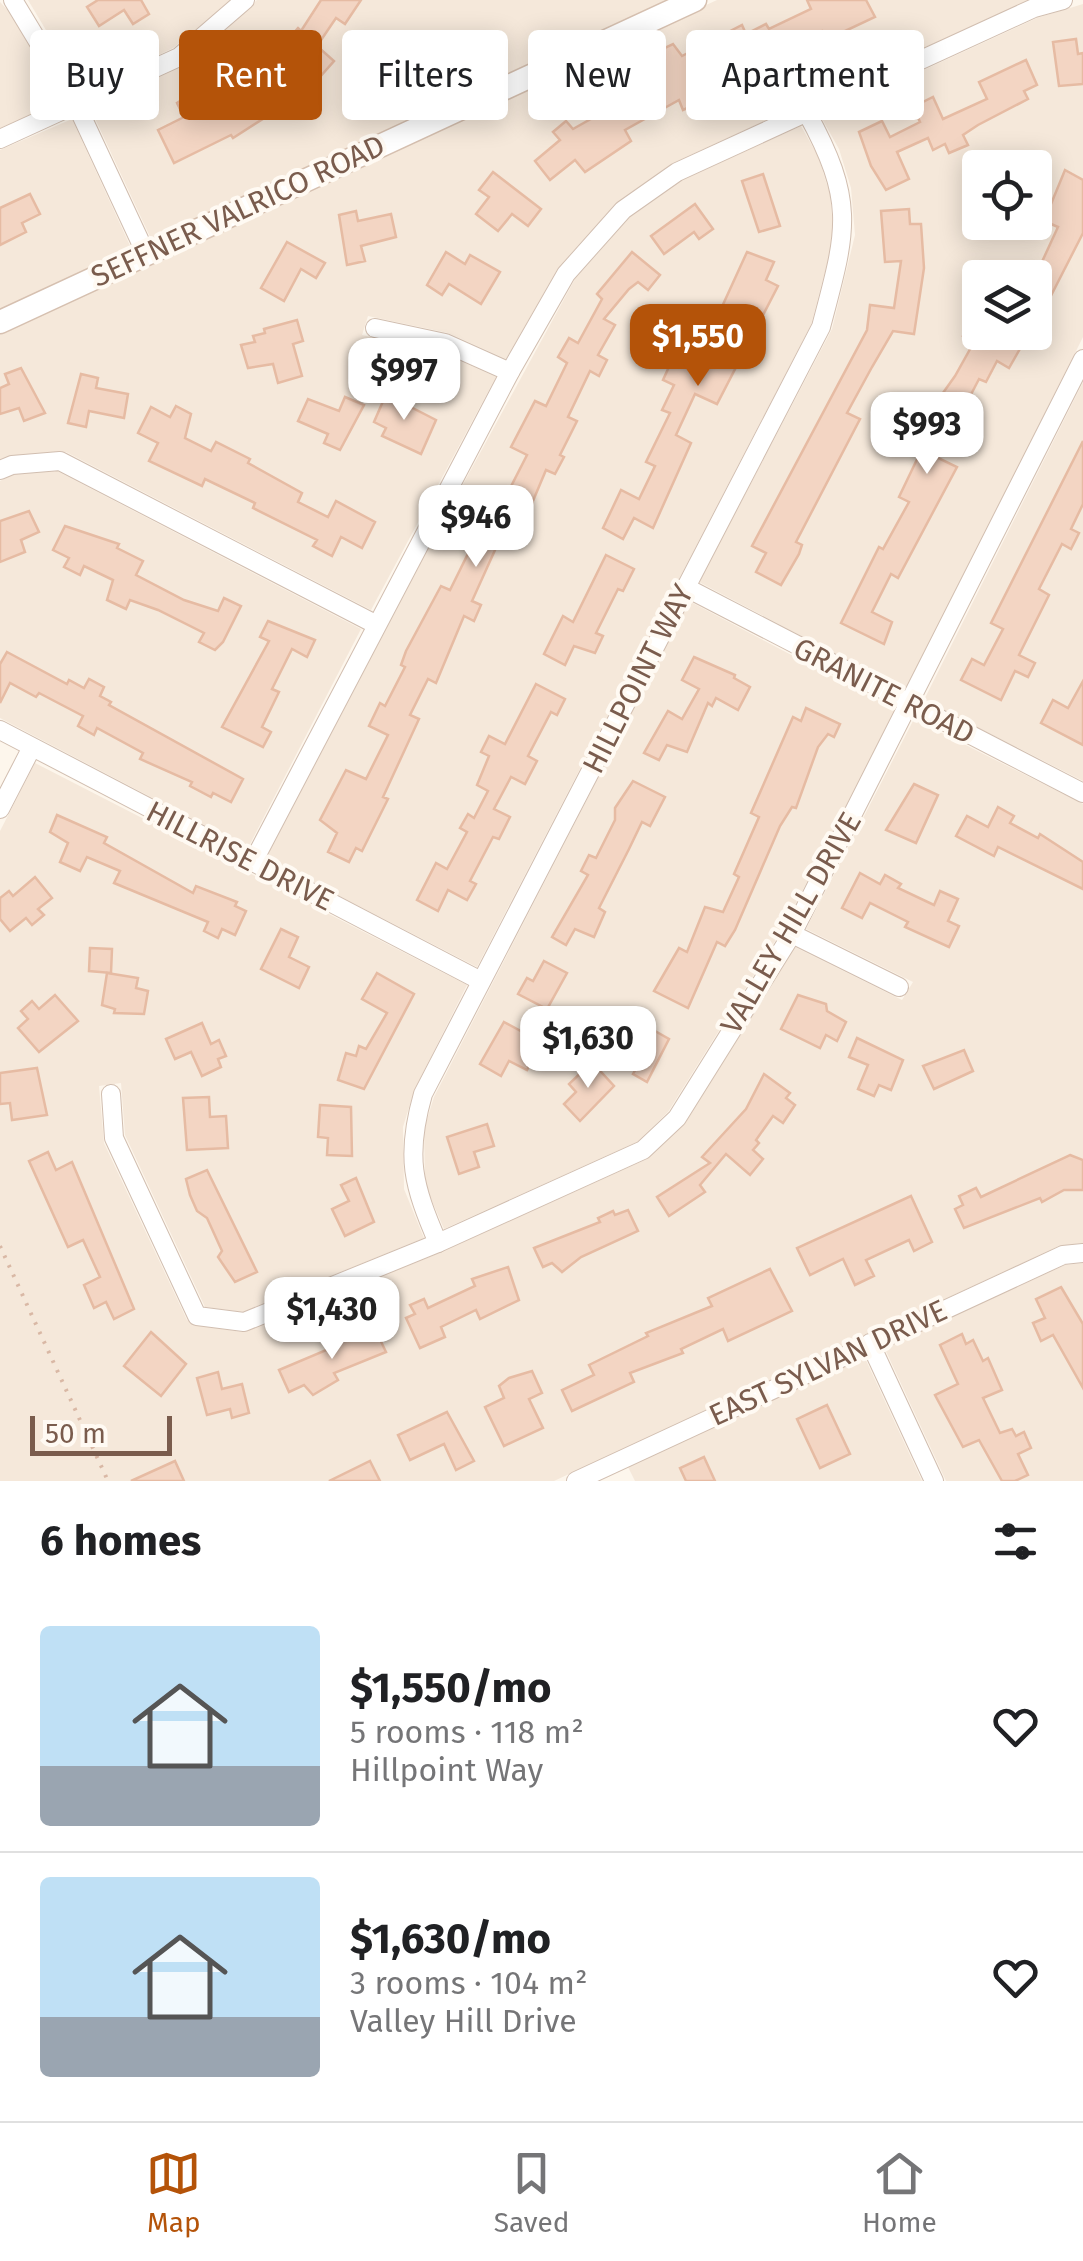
<!DOCTYPE html>
<html lang="en">
<head>
<meta charset="utf-8">
<style>
  :root { --surface:#fff; --page:#f6f6f6; --text:#202124; --muted:#757577; --line:#e0e0e0; --accent:#b45309 }
  body { margin:0; font-family:"Fira Sans",sans-serif; background:var(--page); color:var(--text); height:100vh; display:flex; flex-direction:column; font-size:38px; white-space:nowrap }
  * { box-sizing:border-box; margin:0 }
  p { font-size:32px; color:var(--muted) }
  .icon { flex:none; width:55px; height:55px; fill:none; stroke:currentColor; stroke-width:2; stroke-linecap:round; stroke-linejoin:round }
  .map { position:relative; height:1481px; overflow:hidden }
  .panel { display:flex; flex-direction:column; background:var(--surface); flex:1 }
  .panel>* { flex:none }
  .banner { position:absolute; left:30px; top:30px; width:1025px; height:90px; display:flex; gap:20px }
  .controls { position:absolute; left:962px; top:150px; display:grid; gap:20px }
  .controls a { display:grid; place-items:center; width:90px; height:90px; border-radius:10px; background:var(--surface); box-shadow:0 5px 25px #0003; font-size:50px }
  .scale { position:absolute; left:30px; bottom:25px; width:142px; box-sizing:border-box; padding-left:10px; border:5px solid #7a5c4d; border-top:0; font-size:28px; line-height:35px; white-space:nowrap; color:#7a5c4d; -webkit-text-stroke:8px #fffaf3; paint-order:stroke }
  .price { position:absolute; translate:-50% -85px; padding:0 22px; border-radius:20px; background:#fff; color:#222; font-size:32px; line-height:65px; filter:drop-shadow(0 2px 5px #0008) }
  .price::after { content:''; position:absolute; left:50%; top:60px; width:30px; height:22px; margin-left:-15px; background:inherit; clip-path:polygon(0 0,100% 0,50% 100%) }
  .price.current { background:var(--accent); color:#fff }
  ul { padding:0; list-style:none }
  li { display:flex; align-items:center; gap:30px; height:250px; padding:0 40px }
  li+li { border-top:2px solid var(--line) }
  li span { display:grid; place-items:center; flex:none; width:280px; height:200px; border-radius:10px; color:#555 }
  li>.icon { margin-inline-start:auto }
  span .icon { width:120px; height:120px; fill:#fffc; stroke-width:1 }
  li b { font-size:42px }
  h2 { display:flex; justify-content:space-between; align-items:center; height:120px; padding:0 40px; font-size:42px }
  .chip { padding:0 35px; border-radius:10px; background:var(--surface); box-shadow:0 5px 25px #0003; font-size:35px; line-height:90px }
  .chip.current { background:var(--accent); color:#fff }
  .tab-bar { display:flex; justify-content:space-around; align-items:center; height:140px; border-top:2px solid var(--line); background:var(--surface); font-size:28px; color:var(--muted) }
  .tab-bar a { display:grid; justify-items:center; gap:5px }
  .tab-bar .current { color:var(--accent) }
  .map>svg:first-child { display:block }
  .residential { fill:#f5e8da; fill-rule:evenodd }
  .building { fill:#f3d5c3; stroke:#e6bba3; stroke-width:2.5 }
  .lines { fill:none; stroke-linecap:round; stroke-linejoin:round }
  .street-casing { stroke:#d1beb0; stroke-width:20 }
  .secondary-casing { stroke:#d6c0b0; stroke-width:25 }
  .path { stroke:#d9b8a5; stroke-width:4; stroke-dasharray:2.5 8; stroke-linecap:butt }
  .street { stroke:#fff; stroke-width:18 }
  .secondary { stroke:#fff; stroke-width:22 }
  .labels { text-anchor:middle; stroke-width:8; stroke-linejoin:round; paint-order:stroke }
  .street-label { font-size:30px; fill:#7a5c4d; stroke:#fffaf3 }
</style>
</head>
<body>
<div class="map">
<svg width="1083" height="1481" viewBox="0 0 1083 1481">
  <rect width="100%" height="100%" fill="#fdf6ec"/>
  <!-- residential -->
  <g class="residential">
    <path d="M28 0H232L173 48 83 92Z"/>
    <path d="M257 0H671L152 241 91 110 183 65Z"/>
    <path d="M717 0H1029L673 163 615 204 558 268 506 359 448 333 368 316 362 335 440 352 496 377 371 610 66 452 0 459V332Z"/>
    <path d="M0 2 13 16 62 102 0 128Z"/>
    <path d="M1083 4V337L906 691 699 582 832 329 855 235 851 188 839 149 821 117 1037 18ZM980 168H1035V222H980ZM980 278H1035V332H980Z"/>
    <path d="M72 119 132 250 0 311V150Z"/>
    <path d="M801 126 818 156 830 194 834 237 811 325 477 967 266 858 384 629 575 279 630 217 682 180Z"/>
    <path d="M1083 382V781L924 700Z"/>
    <path d="M57 471 361 629 248 848 0 718V481L14 474Z"/>
    <path d="M689 601 896 710 782 930 668 1112 637 1142 444 1229 425 1185 424 1129 434 1097Z"/>
    <path d="M914 719 1083 804V1243L1059 1246 554 1481H0V831L35 763 467 985 414 1091 403 1127 404 1189 424 1238 243 1312 205 1307 125 1135 121 1083 99 1086 104 1143 187 1320 195 1325 242 1332 432 1256 647 1159 686 1122 795 947 902 1000 913 982 806 929Z"/>
    <path d="M1083 1263V1481H946L884 1347 1065 1265Z"/>
    <path d="M864 1356 922 1481H635L628 1467Z"/>
  </g>
  <!-- building -->
  <g class="building">
    <path d="M98 0H141L149 14 133 24 124 10 99 26 87 7Z"/>
    <path d="M321 0H361L345 24 336 18 317 46 334 61 303 96 279 74 299 52 287 41 298 28 301 31Z"/>
    <path d="M807 0H866L875 17 826 40 822 31 759 54 748 61 755 75 735 84 727 67 694 82 703 101 683 110 679 100 625 130 631 141 585 172 575 160 550 180 535 161 560 140 553 132 566 121 573 129 612 107 607 98 663 67 656 52 673 44 682 56 742 25 746 34 766 24 769 29 811 9Z"/>
    <path d="M1076 39 1078 54 1083 53V84L1059 86 1053 42Z"/>
    <path d="M1026 60 1037 85 1024 91 1028 99 978 125 963 135 968 145 949 153 945 144 933 150 928 138 897 152 909 179 886 190 871 166 859 132 882 121 890 137 920 122 913 107 933 97 943 119 987 99 979 82Z"/>
    <path d="M216 78 225 92 239 83 243 90 250 85 269 115 233 138 231 135 174 163 158 130 184 117 177 103Z"/>
    <path d="M1065 170 1083 180V233L1035 327V277L1058 227 1044 221Z"/>
    <path d="M493 172 541 209 528 226 512 214 498 231 476 214 489 197 479 190Z"/>
    <path d="M763 174 780 226 759 232 742 181Z"/>
    <path d="M30 194 40 214 22 223 26 232 0 245V208Z"/>
    <path d="M695 204 713 229 699 239 694 232 664 254 651 236Z"/>
    <path d="M909 209 910 224H921L924 268 914 334 893 331 872 367 847 413 860 419 796 542 802 545 799 554 781 585 756 572 766 553 752 546 867 330 870 305 894 308 901 261 885 262 881 211Z"/>
    <path d="M356 211 358 221 391 214 396 237 361 246 365 261 347 265 339 215Z"/>
    <path d="M287 242 325 263 316 278 301 269 284 301 261 288Z"/>
    <path d="M446 252 465 264 470 255 500 272 481 304 449 284 442 295 427 285Z"/>
    <path d="M632 252 660 275 648 290 638 282 629 289 604 319 615 325 598 355 607 360 599 376 590 371 568 417 577 421 560 455 564 457 555 474 546 470 514 546 500 539 472 601 481 605 474 621 464 616 436 683 428 679 410 715 419 719 383 797 388 799 362 851 356 848 349 862 328 852 337 833 320 820 346 770 366 779 388 735 369 726 380 703 385 706 405 667 401 665 406 651 441 586 450 590 496 497 504 500 527 455 511 447 535 401 546 406 567 363 558 357 569 338 578 343 602 299 597 294Z"/>
    <path d="M747 252 774 262 766 280 778 286 717 404 695 394 676 435 691 443 653 528 634 518 623 539 603 528 621 490 639 499 655 466 646 462 670 413 662 410 674 385 663 380 673 358 694 368Z"/>
    <path d="M980 305V332H995L1021 347 1009 368 997 361 986 382 979 379 938 458 957 467 898 578 891 574 872 612 892 622 884 644 841 623 879 547 883 549 909 502 899 497 933 426 917 419 924 403 933 407 955 376 974 342 963 336Z"/>
    <path d="M297 320 303 341 293 344 302 376 278 383 273 364 248 368 241 345 255 342 253 336 265 333 264 329Z"/>
    <path d="M21 368 45 413 24 421 19 408 0 414V388L9 384 5 374Z"/>
    <path d="M81 374 98 378 96 388 128 394 124 418 89 411 86 427 68 423Z"/>
    <path d="M388 390 404 397 401 402 436 420 421 454 382 436 386 428 374 422Z"/>
    <path d="M345 397 364 405 340 450 324 443 328 434 298 421 308 399 339 411Z"/>
    <path d="M176 406 191 414 185 438 211 451 216 442 250 459 248 463 302 493 298 502 328 517 336 501 375 522 362 548 341 537 332 556 313 546 317 540 253 508 255 503 205 479 202 486 149 461 158 443 138 433 151 407 170 417Z"/>
    <path d="M1083 441V504L1071 529 1079 533 1071 549 1062 544 1039 589 1049 595 1019 655 1035 663 1028 677 1015 671 1001 700 961 680 972 659 984 665 1003 629 991 623Z"/>
    <path d="M29 511 39 532 21 540 25 552 0 562V521Z"/>
    <path d="M65 526 119 544 117 548 143 561 136 575 184 600 218 611 224 598 241 606 223 642 215 650 199 642 204 633 158 610 130 600 126 609 107 600 113 580 84 566 80 575 64 567 69 558 53 550Z"/>
    <path d="M606 555 634 569 623 591 618 589 596 633 603 636 595 653 574 646 565 665 544 654 563 616 573 622Z"/>
    <path d="M268 621 315 640 307 657 292 649 272 689 279 692 262 727 271 732 263 747 222 727 269 641 260 637Z"/>
    <path d="M7 652 67 684 69 680 84 688 89 679 104 687 100 696 111 702 109 705 243 779 231 802 213 793 211 797 190 786 192 782 140 759 143 753 97 728 94 735 78 726 83 716 39 693 36 697 10 683 0 703V664Z"/>
    <path d="M694 657 735 675 734 678 750 687 738 710 716 698 712 706 708 703 687 752 667 745 659 760 644 753 668 711 682 719 699 689 682 680Z"/>
    <path d="M1083 681V745L1041 723 1053 700 1068 708Z"/>
    <path d="M536 684 565 699 557 715 551 712 528 756 537 761 525 784 511 777 494 809 510 817 499 839 493 837 470 881 476 884 467 900 448 890 438 911 417 900 436 863 447 869 467 832 460 828 468 814 474 818 488 791 477 785 489 756 481 752 489 736 505 744Z"/>
    <path d="M806 708 840 724 834 737 828 734 818 747 796 808 792 807 780 826 735 930 725 946 717 942 688 1008 654 991 679 948 687 952 705 907 723 912 739 877 734 874 759 817 751 813 793 717 801 721Z"/>
    <path d="M633 781 665 797 650 826 642 822 629 849 599 908 605 912 594 937 575 929 566 945 552 937 588 875 581 871 589 855 596 858 615 820V808Z"/>
    <path d="M914 784 938 795 916 843 886 830Z"/>
    <path d="M998 807 1014 816 1010 823 1038 838 1040 834 1083 862V889L998 847 994 856 956 836 967 816 988 827Z"/>
    <path d="M57 815 107 837 104 843 193 893 196 886 237 902 235 906 246 911 235 935 222 929 218 938 204 931 208 922 114 883 120 871 87 857 80 871 60 862 68 843 50 832Z"/>
    <path d="M860 873 880 884 885 875 901 884 898 888 934 905 940 891 958 899 948 921 959 926 949 947 905 927 908 922 870 903 862 918 842 908Z"/>
    <path d="M35 877 52 898 38 909 44 915 32 925 26 918 10 931 0 919V898L9 891 13 896Z"/>
    <path d="M281 929 298 937 289 957 309 967 299 988 261 969Z"/>
    <path d="M90 948 112 949 111 973 89 971Z"/>
    <path d="M544 961 567 973 547 1009 518 994 527 978 533 981Z"/>
    <path d="M107 973 138 978 136 988 148 991 144 1014 114 1013 115 1009 102 1005Z"/>
    <path d="M377 973 414 994 364 1089 338 1080 346 1053 356 1056 359 1046 366 1049 387 1013 362 999Z"/>
    <path d="M55 995 78 1021 39 1052 18 1028 28 1019 21 1011 32 1001 39 1009Z"/>
    <path d="M798 995 826 1004 827 1011 846 1022 837 1041 826 1035 820 1048 781 1029Z"/>
    <path d="M504 1022 541 1042 527 1070 509 1061 501 1076 480 1064Z"/>
    <path d="M202 1023 211 1044 219 1040 226 1056 218 1059 221 1067 202 1076 191 1052 175 1059 166 1039Z"/>
    <path d="M641 1023 669 1039 647 1082 633 1074 642 1058 625 1044Z"/>
    <path d="M857 1038 903 1060 891 1090 879 1085 874 1096 858 1089 868 1065 849 1057Z"/>
    <path d="M964 1050 973 1071 934 1089 923 1066Z"/>
    <path d="M592 1062 614 1086 580 1121 564 1104 576 1092 569 1084Z"/>
    <path d="M37 1068 47 1115 12 1120 10 1103 0 1104V1073Z"/>
    <path d="M764 1074 790 1093 786 1098 795 1105 783 1123 773 1116 756 1140 759 1143 753 1150 763 1159 750 1175 726 1154 700 1185 705 1192 669 1216 657 1197 710 1163 702 1157 746 1109Z"/>
    <path d="M209 1097 210 1117 226 1116 228 1148 187 1150 183 1098Z"/>
    <path d="M320 1105 351 1107 352 1156 327 1155 328 1138 318 1137Z"/>
    <path d="M487 1124 494 1146 474 1152 479 1167 459 1174 447 1137Z"/>
    <path d="M48 1152 56 1170 72 1162 134 1309 114 1319 106 1302 94 1308 84 1285 100 1277 83 1240 68 1247 29 1161Z"/>
    <path d="M1070 1155 1083 1160V1190H1064L1042 1202 1040 1198 964 1228 955 1209 963 1205 959 1196 976 1188 981 1197Z"/>
    <path d="M207 1170 257 1272 235 1282 218 1257 222 1251 207 1218 197 1211 190 1195 186 1179Z"/>
    <path d="M356 1178 374 1222 345 1236 332 1209 349 1201 341 1185Z"/>
    <path d="M911 1196 932 1242 914 1251 909 1240 866 1260 874 1276 855 1285 843 1259 810 1275 797 1248Z"/>
    <path d="M628 1210 638 1231 581 1257 562 1272 552 1263 543 1267 534 1248 600 1222 598 1218 613 1211 615 1215Z"/>
    <path d="M508 1267 519 1300 480 1319 476 1310 441 1327 445 1337 420 1348 406 1318 415 1314 410 1305 424 1299 428 1308 475 1286 472 1279Z"/>
    <path d="M770 1269 792 1311 728 1341 723 1329 681 1349 683 1353 630 1373 634 1382 572 1411 562 1390 594 1375 589 1365 648 1336 646 1333 712 1306 708 1298Z"/>
    <path d="M1061 1287 1083 1324V1388L1053 1335 1041 1341 1033 1323 1045 1318 1036 1299Z"/>
    <path d="M360 1329 362 1333 375 1329 386 1352 334 1373 338 1380 313 1395 304 1385 289 1392 279 1370 336 1346Z"/>
    <path d="M151 1332 186 1364 161 1396 124 1366Z"/>
    <path d="M962 1334 966 1344 973 1340 983 1361 988 1358 1002 1390 983 1398 1000 1433 1012 1429 1016 1436 1024 1432 1031 1448 1018 1454 1028 1475 1015 1481H1002L979 1440 963 1447 935 1395 958 1384 940 1345Z"/>
    <path d="M532 1371 542 1393 529 1399 543 1428 504 1446 485 1407 504 1398 499 1386 509 1378Z"/>
    <path d="M218 1372 222 1389 242 1384 249 1413 232 1418 230 1409 207 1415 197 1378Z"/>
    <path d="M827 1405 850 1454 820 1468 797 1419Z"/>
    <path d="M447 1412 474 1461 456 1470 444 1444 410 1460 398 1435Z"/>
    <path d="M704 1457 715 1481H686L680 1468Z"/>
    <path d="M175 1461 184 1481H131Z"/>
    <path d="M370 1461 380 1481H329Z"/>
  </g>
  <g class="lines">
    <!-- street casing -->
    <g class="street-casing">
      <g id="street">
        <path d="M13 0 77 106 146 254"/>
        <path d="M0 139 179 57 245 0"/>
        <path d="M375 328 445 343 510 372"/>
        <path d="M0 470 12 465 60 461 375 624"/>
        <path d="M685 587 1083 793"/>
        <path d="M0 730 481 981"/>
        <path d="M0 809 31 749"/>
        <path d="M253 862 510 372 566 274 623 210 677 172 1034 8 1063 0"/>
        <path d="M792 934 899 987"/>
        <path d="M111 1094 114 1138 197 1316 244 1322 438 1243 643 1150 677 1118 792 934 1083 359"/>
        <path d="M438 1243C413 1185 405 1157 423 1094L821 327C846 232 857 204 807 113"/>
        <path d="M870 1343 934 1481"/>
        <path d="M576 1481 1063 1255 1083 1253"/>
      </g>
    </g>
    <!-- secondary casing -->
    <g class="secondary-casing">
      <path id="secondary" d="M0 322 695 0"/>
    </g>
    <!-- path -->
    <path class="path" d="M0 1246 108 1481"/>
    <!-- street -->
    <use href="#street" class="street"/>
    <!-- secondary -->
    <use href="#secondary" class="secondary"/>
  </g>
  <g class="labels">
    <!-- street labels -->
    <g class="street-label">
      <text transform="translate(238 211) rotate(-25)" y="10">SEFFNER VALRICO ROAD</text>
      <text transform="translate(638 679) rotate(-63)" y="10">HILLPOINT WAY</text>
      <text transform="translate(884 691) rotate(27)" y="10">GRANITE ROAD</text>
      <text transform="translate(240 856) rotate(27)" y="10">HILLRISE DRIVE</text>
      <text transform="translate(791 923) rotate(-60)" y="10">VALLEY HILL DRIVE</text>
      <text transform="translate(828 1363) rotate(-25)" y="10">EAST SYLVAN DRIVE</text>
    </g>
  </g>
</svg>
<div class="controls">
<a><svg class="icon" aria-label="locate" viewBox="0 0 24 24"><circle cx="12" cy="12" r="6"/><path d="M12 2v4M12 18v4M2 12h4M18 12h4"/></svg></a>
<a><svg class="icon" aria-label="layers" viewBox="0 0 24 24"><path d="M12 4l9 5-9 5-9-5zM3 14l9 5 9-5"/></svg></a>
</div>
<div class="scale">50 m</div>
<b class="price current" style="left:698px;top:389px">$1,550</b>
<b class="price" style="left:404px;top:423px">$997</b>
<b class="price" style="left:927px;top:477px">$993</b>
<b class="price" style="left:476px;top:570px">$946</b>
<b class="price" style="left:588px;top:1091px">$1,630</b>
<b class="price" style="left:332px;top:1362px">$1,430</b>
<div class="banner">
<a class="chip">Buy</a>
<a class="chip current">Rent</a>
<a class="chip">Filters</a>
<a class="chip">New</a>
<a class="chip">Apartment</a>
</div>
</div>
<section class="panel">
<h2>6 homes<svg class="icon" aria-label="filters" viewBox="0 0 24 24"><path d="M4 7h16M4 17h16"/><circle cx="9" cy="7" r="2"/><circle cx="15" cy="17" r="2"/></svg></h2>
<ul>
<li><span style="background:linear-gradient(#bfe0f5 70%,#9aa5b1 0)"><svg class="icon" aria-label="home" viewBox="0 0 24 24"><path d="M3 11l9-7 9 7M6 9v11h12V9"/></svg></span><div><b>$1,550/mo</b><p>5 rooms · 118 m²</p><p>Hillpoint Way</p></div><svg class="icon" aria-label="heart" viewBox="0 0 24 24"><path d="M12 20l-8-8c-3-5 5-10 8-4 3-6 11-1 8 4z"/></svg></li>
<li><span style="background:linear-gradient(#bfe0f5 70%,#9aa5b1 0)"><svg class="icon" aria-label="home" viewBox="0 0 24 24"><path d="M3 11l9-7 9 7M6 9v11h12V9"/></svg></span><div><b>$1,630/mo</b><p>3 rooms · 104 m²</p><p>Valley Hill Drive</p></div><svg class="icon" aria-label="heart" viewBox="0 0 24 24"><path d="M12 20l-8-8c-3-5 5-10 8-4 3-6 11-1 8 4z"/></svg></li>
</ul>
</section>
<nav class="tab-bar">
<a class="current"><svg class="icon" aria-label="map" viewBox="0 0 24 24"><path d="M3 6l6-2 6 2 6-2v14l-6 2-6-2-6 2zM9 4v14M15 6v14"/></svg>Map</a>
<a><svg class="icon" aria-label="saved" viewBox="0 0 24 24"><path d="M7 4h10v16l-5-4-5 4z"/></svg>Saved</a>
<a><svg class="icon" aria-label="home" viewBox="0 0 24 24"><path d="M3 11l9-7 9 7M6 9v11h12V9"/></svg>Home</a>
</nav>
</body>
</html>
